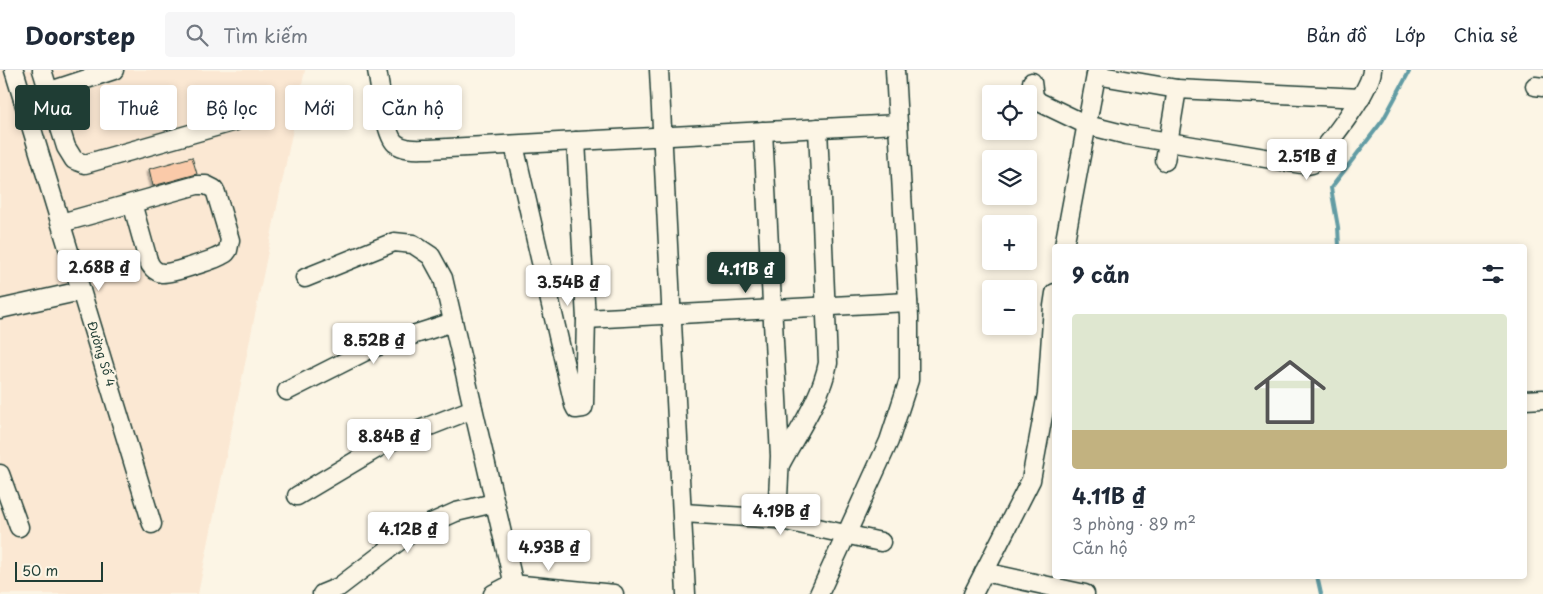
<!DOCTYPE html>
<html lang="vi">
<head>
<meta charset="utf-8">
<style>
  :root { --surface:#fff; --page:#f6f6f7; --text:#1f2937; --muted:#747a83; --line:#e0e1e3; --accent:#1f3d34 }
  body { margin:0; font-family:"Playpen Sans",sans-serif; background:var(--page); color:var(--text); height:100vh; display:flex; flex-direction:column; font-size:19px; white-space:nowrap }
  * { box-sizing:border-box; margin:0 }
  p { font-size:16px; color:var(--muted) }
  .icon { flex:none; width:28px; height:28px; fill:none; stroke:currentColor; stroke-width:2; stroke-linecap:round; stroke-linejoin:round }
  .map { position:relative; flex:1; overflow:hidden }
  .details { position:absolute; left:1052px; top:174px; width:475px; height:335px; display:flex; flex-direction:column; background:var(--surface); border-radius:5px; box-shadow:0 2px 8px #0003 }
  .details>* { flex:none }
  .hud { position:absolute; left:15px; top:15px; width:475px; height:45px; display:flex; gap:10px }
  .buttons { position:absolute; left:982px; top:15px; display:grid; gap:10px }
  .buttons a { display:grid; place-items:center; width:55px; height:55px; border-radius:5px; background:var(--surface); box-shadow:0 2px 8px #0003; font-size:25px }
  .scale { position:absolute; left:15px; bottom:12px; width:88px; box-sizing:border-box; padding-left:5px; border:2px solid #1f3d34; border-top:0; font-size:14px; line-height:18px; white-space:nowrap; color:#1f3d34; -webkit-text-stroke:4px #fcf5e5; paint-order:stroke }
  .price { position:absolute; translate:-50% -42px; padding:0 11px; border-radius:5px; background:#fff; color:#222; font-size:16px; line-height:32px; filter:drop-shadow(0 1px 2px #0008) }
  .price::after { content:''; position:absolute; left:50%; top:30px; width:15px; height:11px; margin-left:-8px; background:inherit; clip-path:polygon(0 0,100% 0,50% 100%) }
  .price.selected { background:var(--accent); color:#fff }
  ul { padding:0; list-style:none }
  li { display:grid; align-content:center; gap:10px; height:265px; padding:0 20px }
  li+li { border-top:1px solid var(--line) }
  li span { display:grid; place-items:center; height:155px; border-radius:5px; color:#555 }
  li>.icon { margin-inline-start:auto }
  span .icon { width:90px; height:90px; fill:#fffc; stroke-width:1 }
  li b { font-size:21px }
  h2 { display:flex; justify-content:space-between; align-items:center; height:60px; padding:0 20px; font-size:21px }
  .tag { padding:0 18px; border-radius:5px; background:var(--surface); box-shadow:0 2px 8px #0003; font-size:18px; line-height:45px }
  .tag.selected { background:var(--accent); color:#fff }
  header { display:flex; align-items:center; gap:30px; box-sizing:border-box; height:70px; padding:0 25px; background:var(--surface); border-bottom:1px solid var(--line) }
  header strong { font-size:24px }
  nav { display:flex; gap:28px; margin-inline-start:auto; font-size:18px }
  .search { width:350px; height:45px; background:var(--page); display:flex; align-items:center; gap:12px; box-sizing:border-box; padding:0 18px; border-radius:5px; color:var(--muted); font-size:19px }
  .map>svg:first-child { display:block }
  .built { fill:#fbe8d3 }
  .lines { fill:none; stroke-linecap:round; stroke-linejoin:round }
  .stream { stroke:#629ca4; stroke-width:4 }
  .building { fill:#facaa9; stroke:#1f3d34; filter:url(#shadow) }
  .minor-casing { stroke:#1f3d34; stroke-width:21 }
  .minor { stroke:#fcf5e5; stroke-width:18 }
  .labels { text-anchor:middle; stroke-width:4; stroke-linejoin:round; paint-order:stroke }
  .street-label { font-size:12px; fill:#1f3d34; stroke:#fcf5e5 }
</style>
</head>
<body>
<header>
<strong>Doorstep</strong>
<div class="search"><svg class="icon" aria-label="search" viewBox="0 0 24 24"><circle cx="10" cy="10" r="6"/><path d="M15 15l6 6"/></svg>Tìm kiếm</div>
<nav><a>Bản đồ</a><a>Lớp</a><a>Chia sẻ</a></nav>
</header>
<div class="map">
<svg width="1543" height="524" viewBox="0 0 1543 524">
  <defs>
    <filter id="shadow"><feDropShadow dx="-3" dy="3" stdDeviation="1" flood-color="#0004"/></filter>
  </defs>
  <rect width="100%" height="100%" fill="#fcf5e5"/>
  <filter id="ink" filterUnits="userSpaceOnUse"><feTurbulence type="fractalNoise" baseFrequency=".02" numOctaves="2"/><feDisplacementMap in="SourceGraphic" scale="10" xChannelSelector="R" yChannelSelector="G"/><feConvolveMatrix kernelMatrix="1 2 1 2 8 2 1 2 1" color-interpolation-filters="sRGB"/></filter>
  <g filter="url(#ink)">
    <!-- built -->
    <path class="built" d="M0 0H305L198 524H0Z"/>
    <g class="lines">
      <!-- stream -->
      <g class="stream">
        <path d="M1339 176 1338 157 1331 118 1383 50 1409 2 1408 0"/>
        <path d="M1317 506 1321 524"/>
      </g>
    </g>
    <!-- building -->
    <path class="building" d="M192 87 197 104 153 116 149 99Z"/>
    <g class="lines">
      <!-- minor casing -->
      <g class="minor-casing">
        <g id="minor">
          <path d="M14 0 152 454"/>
          <path d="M42 0 66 77 74 90 85 94 236 51"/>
          <path d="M377 0C380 15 385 64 395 73 405 81 418 79 429 79L898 54"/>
          <path d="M659 0 686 524"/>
          <path d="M1096 5 1177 19 1361 28"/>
          <path d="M1032 12 1034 27 1039 32 1087 55 1127 65 1307 95 1312 94C1327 75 1371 21 1372 0"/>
          <path d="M1535 16 1543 17"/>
          <path d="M23 30 114 0"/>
          <path d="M763 61 780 386 777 449"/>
          <path d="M514 75 574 335 576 339 583 338 584 334 586 249 576 71"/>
          <path d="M1165 91 1177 19"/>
          <path d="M61 153 197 115H206L214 119 216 123 230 170 228 180C226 183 226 184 222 185 214 190 170 204 162 203 155 202 150 196 148 190L132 133"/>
          <path d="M1064 176 1097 0"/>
          <path d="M305 208 394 172 413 174 431 186 443 208 516 524"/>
          <path d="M0 239 81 221"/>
          <path d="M586 249 908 232"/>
          <path d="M287 321 372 278 453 252"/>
          <path d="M1525 330 1543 329"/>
          <path d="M781 393C798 361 821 329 828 293L818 58"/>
          <path d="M0 404 19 457"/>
          <path d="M297 426 386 373 473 339"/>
          <path d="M683 443 777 449 881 472"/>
          <path d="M984 502 1085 524"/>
          <path d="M322 524 339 517 411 462 456 442 494 433"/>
          <path d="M493 524 512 514 614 524"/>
          <path d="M819 524 889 371 909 310V247L895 0"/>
          <path d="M973 524 1031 410 1047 324 1053 236 1055 223"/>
        </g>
      </g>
      <!-- minor -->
      <use href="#minor" class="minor"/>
    </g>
  </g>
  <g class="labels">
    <!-- street labels -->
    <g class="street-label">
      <text transform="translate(101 284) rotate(73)" y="4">Đường Số 4</text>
    </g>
  </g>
</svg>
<div class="buttons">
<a><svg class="icon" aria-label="locate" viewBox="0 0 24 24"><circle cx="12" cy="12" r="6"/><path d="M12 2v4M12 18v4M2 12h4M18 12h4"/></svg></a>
<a><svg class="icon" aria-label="layers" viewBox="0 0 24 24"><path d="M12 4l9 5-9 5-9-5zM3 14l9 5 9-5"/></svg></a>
<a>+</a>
<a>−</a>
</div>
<div class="scale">50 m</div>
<b class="price" style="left:1307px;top:111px">2.51B ₫</b>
<b class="price" style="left:99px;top:222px">2.68B ₫</b>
<b class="price selected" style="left:746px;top:224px">4.11B ₫</b>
<b class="price" style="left:568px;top:237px">3.54B ₫</b>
<b class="price" style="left:374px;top:295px">8.52B ₫</b>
<b class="price" style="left:389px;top:391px">8.84B ₫</b>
<b class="price" style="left:781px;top:466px">4.19B ₫</b>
<b class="price" style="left:408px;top:484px">4.12B ₫</b>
<b class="price" style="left:549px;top:502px">4.93B ₫</b>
<div class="hud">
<a class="tag selected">Mua</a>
<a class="tag">Thuê</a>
<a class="tag">Bộ lọc</a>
<a class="tag">Mới</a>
<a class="tag">Căn hộ</a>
</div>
<section class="details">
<h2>9 căn<svg class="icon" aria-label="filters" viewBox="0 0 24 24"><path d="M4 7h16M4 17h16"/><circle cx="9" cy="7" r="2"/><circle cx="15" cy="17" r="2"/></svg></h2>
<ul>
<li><span style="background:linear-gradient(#dfe7d0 75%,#c2b280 0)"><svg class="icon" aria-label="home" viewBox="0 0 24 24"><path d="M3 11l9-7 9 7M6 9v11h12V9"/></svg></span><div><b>4.11B ₫</b><p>3 phòng · 89 m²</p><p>Căn hộ</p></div></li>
</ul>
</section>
</div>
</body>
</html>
